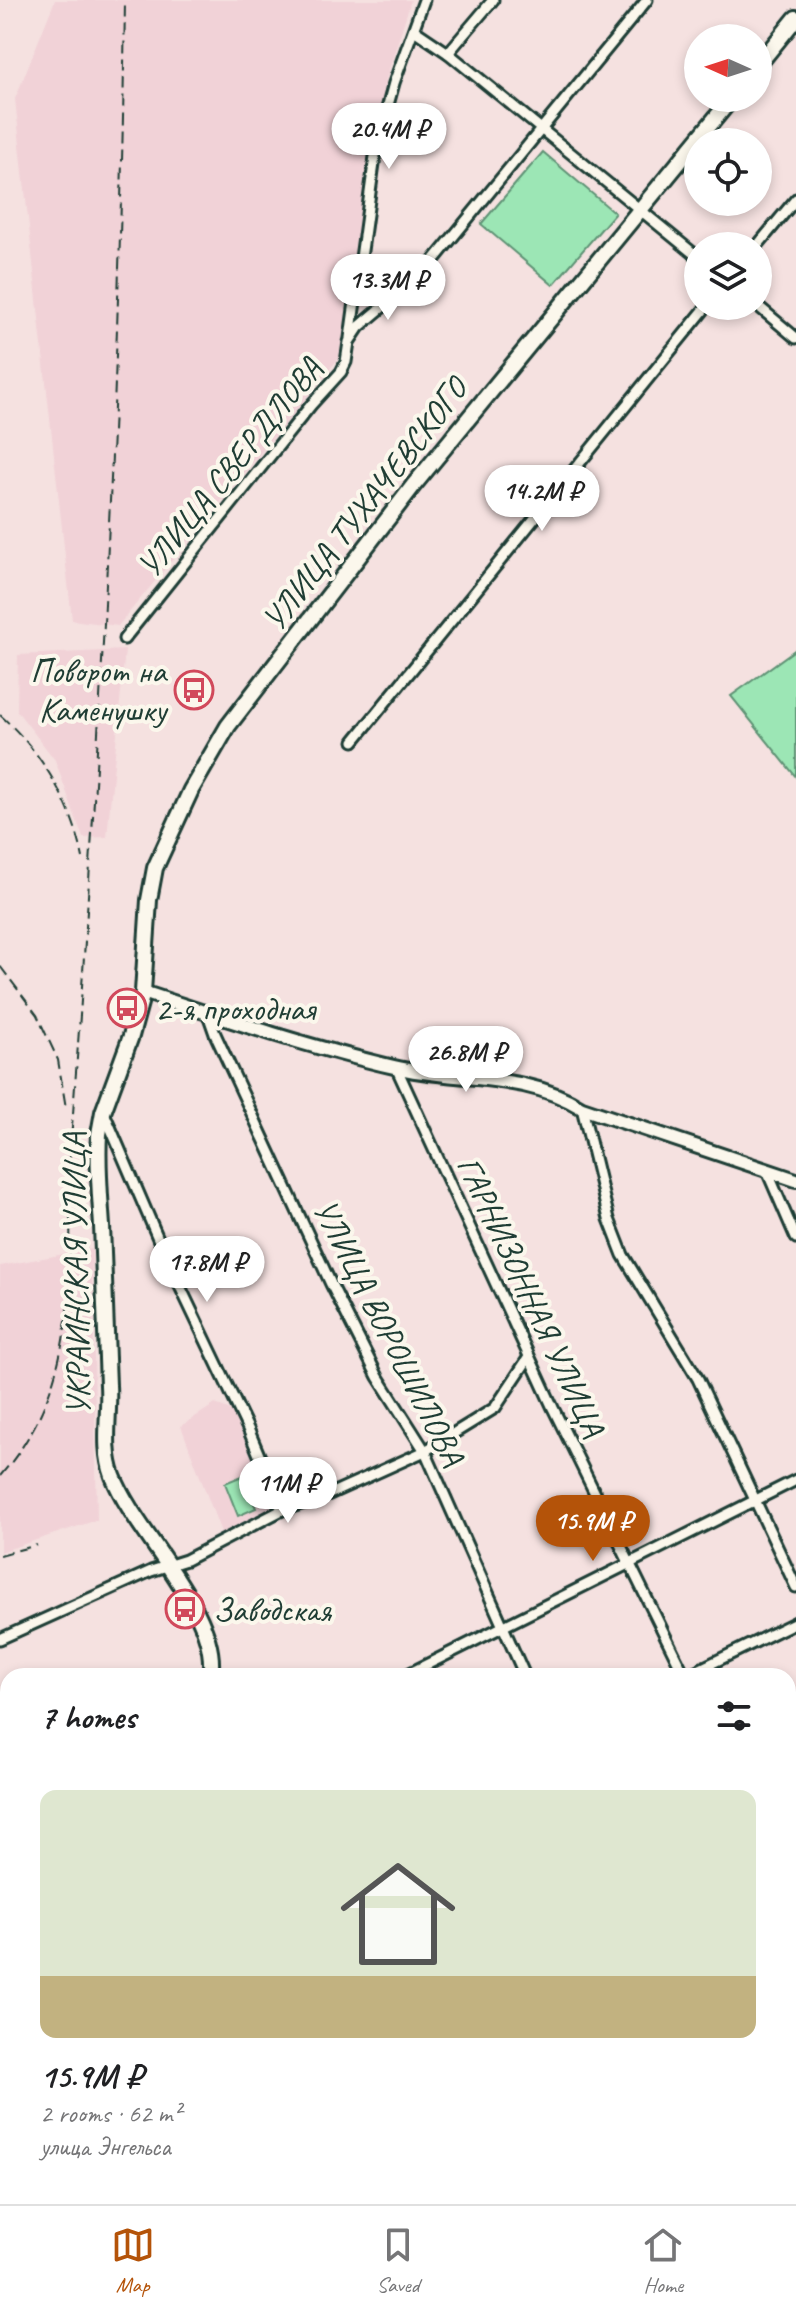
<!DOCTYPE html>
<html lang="en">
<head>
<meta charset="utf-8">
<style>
  :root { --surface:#fff; --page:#f6f6f6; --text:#202124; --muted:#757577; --line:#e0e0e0; --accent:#b45309 }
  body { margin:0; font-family:Caveat,sans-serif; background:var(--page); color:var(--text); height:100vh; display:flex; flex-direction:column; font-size:30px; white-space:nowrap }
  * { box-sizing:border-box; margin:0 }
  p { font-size:26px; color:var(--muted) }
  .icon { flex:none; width:44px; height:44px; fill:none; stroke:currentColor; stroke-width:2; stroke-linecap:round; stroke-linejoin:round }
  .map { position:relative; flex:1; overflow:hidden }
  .details { position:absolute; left:0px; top:1668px; width:796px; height:536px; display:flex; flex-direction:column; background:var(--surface); border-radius:24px 24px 0 0; box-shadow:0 4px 12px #0003 }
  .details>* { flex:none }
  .needle { width:52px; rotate:273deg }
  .fabs { position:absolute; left:684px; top:24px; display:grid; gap:16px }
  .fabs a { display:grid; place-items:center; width:88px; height:88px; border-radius:50%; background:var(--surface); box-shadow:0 4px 12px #0003; font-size:40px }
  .price { position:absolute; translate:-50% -68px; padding:0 18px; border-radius:28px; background:#fff; color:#222; font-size:26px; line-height:52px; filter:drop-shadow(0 2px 4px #0008) }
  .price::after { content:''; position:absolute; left:50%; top:48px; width:24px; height:18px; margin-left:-12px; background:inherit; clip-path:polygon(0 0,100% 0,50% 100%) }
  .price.current { background:var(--accent); color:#fff }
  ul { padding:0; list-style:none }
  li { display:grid; align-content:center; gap:16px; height:424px; padding:0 40px }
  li+li { border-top:2px solid var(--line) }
  li span { display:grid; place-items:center; height:248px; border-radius:16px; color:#555 }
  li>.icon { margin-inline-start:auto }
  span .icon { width:144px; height:144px; fill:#fffc; stroke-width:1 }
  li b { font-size:34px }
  h2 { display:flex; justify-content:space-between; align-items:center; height:96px; padding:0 40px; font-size:34px }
  .menu { display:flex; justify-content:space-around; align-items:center; height:112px; border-top:2px solid var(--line); background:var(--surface); font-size:22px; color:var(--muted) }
  .menu a { display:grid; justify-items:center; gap:4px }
  .menu .current { color:var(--accent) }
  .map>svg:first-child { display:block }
  .built { fill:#f1d2d7 }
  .green { fill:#9ce6b5; stroke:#5e9274; stroke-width:2 }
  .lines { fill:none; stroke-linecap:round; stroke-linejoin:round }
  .street-casing { stroke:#1f3d34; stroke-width:15 }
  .secondary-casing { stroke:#1f3d34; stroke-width:18 }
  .primary-casing { stroke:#1f3d34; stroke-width:20 }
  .street { stroke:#fbf7ec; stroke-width:9 }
  .secondary { stroke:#fbf7ec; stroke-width:12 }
  .primary { stroke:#fbf7ec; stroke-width:14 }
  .rail { stroke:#1f3d34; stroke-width:2; stroke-dasharray:12 6; stroke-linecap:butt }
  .labels { text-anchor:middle; stroke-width:8; stroke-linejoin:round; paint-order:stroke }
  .street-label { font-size:34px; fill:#1f3d34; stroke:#fbf7ec }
  .poi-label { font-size:34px; fill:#1f3d34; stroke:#fbf7ec; text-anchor:start }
</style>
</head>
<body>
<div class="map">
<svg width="796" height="2204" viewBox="0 0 796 2204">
  <rect width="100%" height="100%" fill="#f5e1e0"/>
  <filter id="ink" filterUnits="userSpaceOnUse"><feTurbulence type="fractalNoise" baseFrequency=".0125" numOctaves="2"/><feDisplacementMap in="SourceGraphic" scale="16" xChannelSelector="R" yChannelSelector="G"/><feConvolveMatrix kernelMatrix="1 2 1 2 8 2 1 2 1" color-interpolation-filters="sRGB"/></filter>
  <g filter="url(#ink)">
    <!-- built -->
    <g class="built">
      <path d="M55 0H411L386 80 339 358 118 626 72 620 15 99Z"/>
      <path d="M125 650 107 837 83 838 55 760 17 711 18 655Z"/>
      <path d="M92 1249 97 1520 0 1552V1266Z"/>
      <path d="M215 1404 231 1410 276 1509 222 1535 181 1426Z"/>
    </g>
    <!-- green -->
    <g class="green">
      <path d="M543 152 615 213 553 285 481 224Z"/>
      <path d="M796 649V777L731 696Z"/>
      <path d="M242 1476 256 1508 238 1516 225 1483Z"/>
    </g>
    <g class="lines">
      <!-- street casing -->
      <g class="street-casing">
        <g id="street">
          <path d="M414 30 448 53 698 257"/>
          <path d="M448 53 493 0"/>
          <path d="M757 246 796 199"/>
          <path d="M758 306 796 338"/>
          <path d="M350 338 376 149 394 83 424 0"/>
          <path d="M124 639 311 405 341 372 346 362 349 342 359 327 425 271 647 0"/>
          <path d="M354 741 707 306"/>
          <path d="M208 1014 215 1034 331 1284 378 1377 425 1451 525 1676"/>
          <path d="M396 1067 553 1408 685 1676"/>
          <path d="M582 1108 609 1219 623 1255 698 1379 796 1587"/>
          <path d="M105 1115 166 1257 249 1431 282 1510"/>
          <path d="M767 1171 796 1238"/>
          <path d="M0 1639 151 1571 186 1560 282 1510 323 1497 425 1451 495 1408 529 1357"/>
          <path d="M404 1676 796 1480"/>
          <path d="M686 1676 796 1622"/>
          <path d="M788 1820 796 1816"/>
          <path d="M0 1823 8 1841"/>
          <path d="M788 1896 796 1913"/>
          <path d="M0 1989 8 1985"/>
          <path d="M0 2188 8 2184"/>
          <path d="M160 2196 163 2204"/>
          <path d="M451 2196 453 2204"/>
          <path d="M464 2196 467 2204"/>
          <path d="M616 2196 619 2204"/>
          <path d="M765 2196 768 2204"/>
          <path d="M0 2203V2204"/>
        </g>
      </g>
      <!-- secondary casing -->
      <g class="secondary-casing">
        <g id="secondary">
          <path d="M143 992C225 1019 309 1047 394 1067 457 1082 525 1072 582 1108L796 1180"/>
          <path d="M788 2023 796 2019"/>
          <path d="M304 2196 307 2204"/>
          <path d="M386 2204 404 2196"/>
        </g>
      </g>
      <!-- primary casing -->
      <g class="primary-casing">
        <g id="primary">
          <path d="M758 65 796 18"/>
          <path d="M210 1676C222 1614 134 1532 113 1476 102 1447 110 1415 108 1385 106 1332 104 1279 102 1226 100 1195 97 1165 99 1134L103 1112 131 1036 143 992 149 900 155 868 191 790 228 726 413 486 732 98"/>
          <path d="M0 1783 8 1779"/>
        </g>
      </g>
      <!-- street -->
      <use href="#street" class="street"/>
      <!-- secondary -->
      <use href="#secondary" class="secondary"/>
      <!-- primary -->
      <use href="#primary" class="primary"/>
      <!-- rail -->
      <g class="rail">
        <path d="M0 715C42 752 72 803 83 858"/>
        <path d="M0 966 37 1015 58 1060 66 1108"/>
        <path d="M69 1168C98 779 120 390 125 0"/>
        <path d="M0 1476C80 1385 71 1272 69 1160"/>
        <path d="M0 1555 37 1545"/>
      </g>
    </g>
  </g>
  <!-- icons -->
  <defs>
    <g id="bus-ring" transform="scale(2)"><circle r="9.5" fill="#fbf7ec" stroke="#d1495b" stroke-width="1.5"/><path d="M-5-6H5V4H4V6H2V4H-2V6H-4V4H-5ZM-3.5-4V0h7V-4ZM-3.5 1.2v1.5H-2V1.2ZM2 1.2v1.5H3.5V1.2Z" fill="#d1495b"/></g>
  </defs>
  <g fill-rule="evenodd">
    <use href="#bus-ring" x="194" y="690"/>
    <use href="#bus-ring" x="127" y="1008"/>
    <use href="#bus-ring" x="185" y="1609"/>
  </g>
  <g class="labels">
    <!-- street labels -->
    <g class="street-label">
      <text transform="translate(229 467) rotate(-51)" y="12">УЛИЦА СВЕРДЛОВА</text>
      <text transform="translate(364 504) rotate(-52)" y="12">УЛИЦА ТУХАЧЕВСКОГО</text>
      <text transform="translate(75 1274) rotate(-91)" y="12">УКРАИНСКАЯ УЛИЦА</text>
      <text transform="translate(532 1296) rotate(65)" y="12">ГАРНИЗОННАЯ УЛИЦА</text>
      <text transform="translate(390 1332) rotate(63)" y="12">УЛИЦА ВОРОШИЛОВА</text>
    </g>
    <!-- poi labels -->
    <g class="poi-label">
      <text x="166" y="682" text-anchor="end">Поворот на<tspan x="166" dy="39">Каменушку</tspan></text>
      <text x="155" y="1020">2-я проходная</text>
      <text x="213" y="1621">Заводская</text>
    </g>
  </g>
</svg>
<div class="fabs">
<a><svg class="needle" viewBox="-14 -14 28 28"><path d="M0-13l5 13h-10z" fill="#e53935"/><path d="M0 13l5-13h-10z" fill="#757577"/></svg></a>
<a><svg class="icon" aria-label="locate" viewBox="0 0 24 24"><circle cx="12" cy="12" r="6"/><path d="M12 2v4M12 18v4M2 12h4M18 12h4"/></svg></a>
<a><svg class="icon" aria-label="layers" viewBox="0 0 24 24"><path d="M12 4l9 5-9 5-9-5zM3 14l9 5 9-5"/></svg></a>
</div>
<b class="price" style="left:389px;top:171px">20.4M ₽</b>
<b class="price" style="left:388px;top:322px">13.3M ₽</b>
<b class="price" style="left:542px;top:533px">14.2M ₽</b>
<b class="price" style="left:466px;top:1094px">26.8M ₽</b>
<b class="price" style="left:207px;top:1304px">17.8M ₽</b>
<b class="price" style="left:288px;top:1525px">11M ₽</b>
<b class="price current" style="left:593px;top:1563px">15.9M ₽</b>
<section class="details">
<h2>7 homes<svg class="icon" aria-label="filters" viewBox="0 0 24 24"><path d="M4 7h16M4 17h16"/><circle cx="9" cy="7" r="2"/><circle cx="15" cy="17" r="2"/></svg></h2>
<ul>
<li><span style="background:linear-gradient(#dfe7d0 75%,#c2b280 0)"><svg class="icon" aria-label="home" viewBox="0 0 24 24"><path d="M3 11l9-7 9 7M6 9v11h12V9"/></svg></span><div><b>15.9M ₽</b><p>2 rooms · 62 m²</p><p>улица Энгельса</p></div></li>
</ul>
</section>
</div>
<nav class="menu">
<a class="current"><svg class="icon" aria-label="map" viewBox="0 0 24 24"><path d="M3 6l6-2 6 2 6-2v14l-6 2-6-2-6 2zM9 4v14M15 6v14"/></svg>Map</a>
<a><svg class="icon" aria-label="saved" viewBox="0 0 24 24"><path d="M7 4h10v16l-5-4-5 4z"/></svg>Saved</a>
<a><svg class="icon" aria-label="home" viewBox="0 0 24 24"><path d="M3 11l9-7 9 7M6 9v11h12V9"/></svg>Home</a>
</nav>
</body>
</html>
